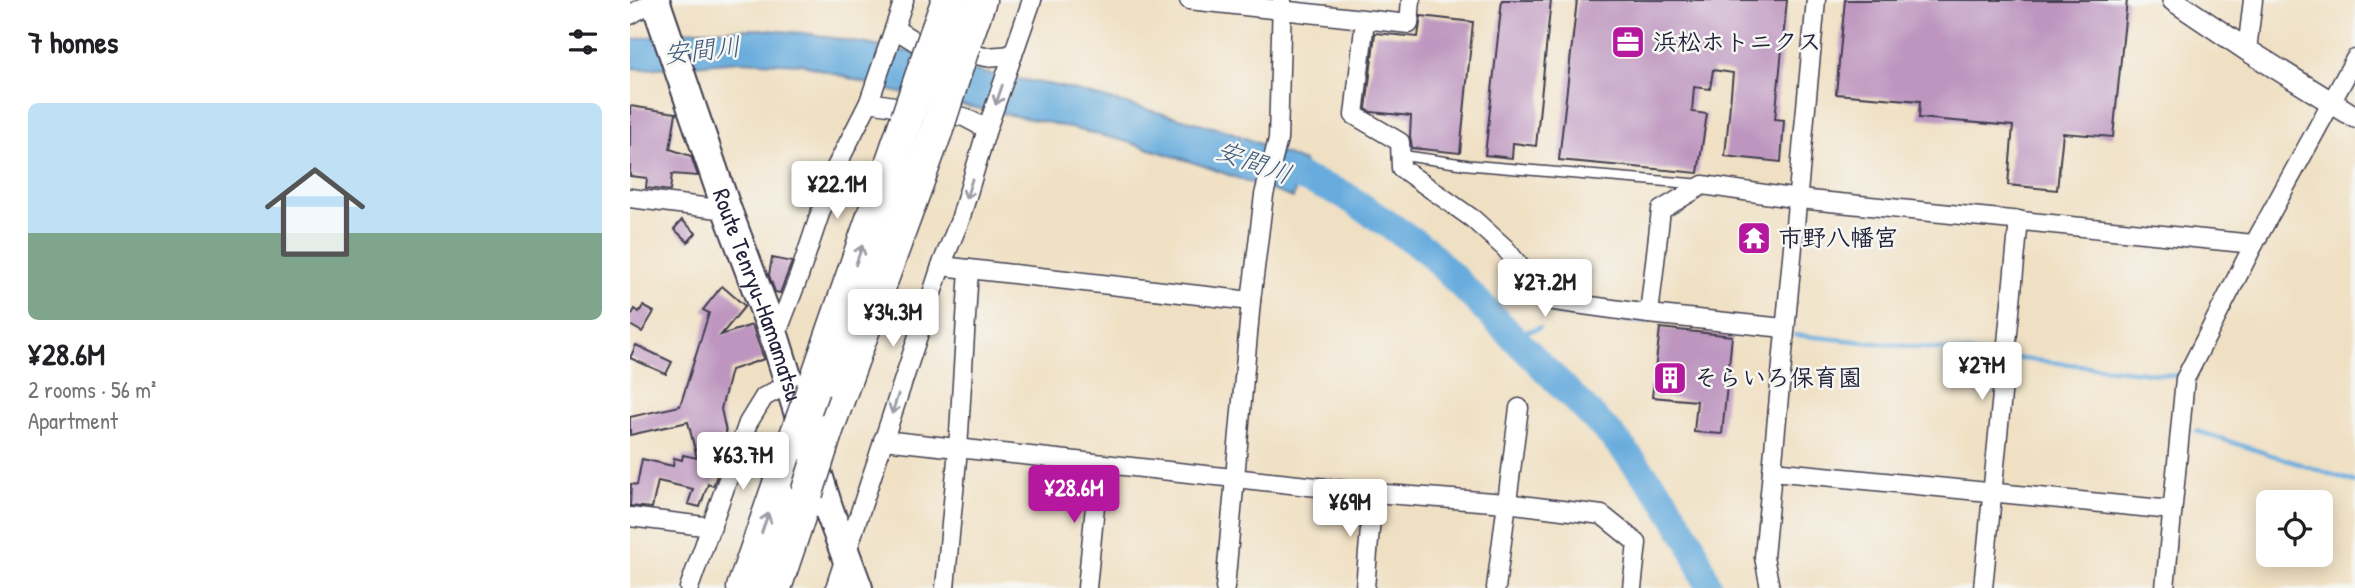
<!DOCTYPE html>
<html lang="en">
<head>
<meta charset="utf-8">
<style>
  :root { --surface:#fff; --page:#f6f6f6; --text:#202124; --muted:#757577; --accent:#b5179e }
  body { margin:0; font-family:"Patrick Hand","Klee One",sans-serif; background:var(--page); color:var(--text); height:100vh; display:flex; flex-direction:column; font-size:26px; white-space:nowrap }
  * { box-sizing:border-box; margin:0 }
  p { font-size:23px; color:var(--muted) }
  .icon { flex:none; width:38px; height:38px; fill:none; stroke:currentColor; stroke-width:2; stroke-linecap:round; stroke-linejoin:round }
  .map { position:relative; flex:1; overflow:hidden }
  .panel { display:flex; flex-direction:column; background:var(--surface); width:630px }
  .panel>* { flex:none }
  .fabs { position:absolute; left:1626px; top:490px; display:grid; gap:14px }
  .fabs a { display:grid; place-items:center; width:77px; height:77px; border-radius:10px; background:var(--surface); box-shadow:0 4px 18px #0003; font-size:35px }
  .price { position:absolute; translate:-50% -60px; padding:0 16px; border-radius:7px; background:#fff; color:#222; font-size:23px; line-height:46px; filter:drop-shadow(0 2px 4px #0008) }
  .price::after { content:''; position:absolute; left:50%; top:42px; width:21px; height:16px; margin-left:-10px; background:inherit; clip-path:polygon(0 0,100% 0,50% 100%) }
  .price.on { background:var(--accent); color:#fff }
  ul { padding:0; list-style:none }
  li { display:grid; align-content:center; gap:14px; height:371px; padding:0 28px }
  li span { display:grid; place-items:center; height:217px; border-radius:10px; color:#555 }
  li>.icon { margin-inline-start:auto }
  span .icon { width:126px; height:126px; fill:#fffc; stroke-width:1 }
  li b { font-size:30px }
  h2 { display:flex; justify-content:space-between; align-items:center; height:84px; padding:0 28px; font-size:30px }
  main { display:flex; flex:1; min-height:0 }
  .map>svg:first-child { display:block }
  .water { fill:#67acdd; stroke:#44678c; stroke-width:2 }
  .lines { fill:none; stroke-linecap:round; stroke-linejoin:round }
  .stream { stroke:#67acdd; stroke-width:4.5 }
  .river { stroke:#67acdd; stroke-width:28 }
  .building { fill:#bd95bf }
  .service-casing { stroke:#413e4f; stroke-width:12 }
  .minor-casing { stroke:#413e4f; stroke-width:21 }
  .tertiary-casing { stroke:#413e4f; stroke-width:24 }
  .primary-casing { stroke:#413e4f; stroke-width:32 }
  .motorway-casing { stroke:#413e4f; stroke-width:35 }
  .service { stroke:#fff; stroke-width:9 }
  .minor { stroke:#fff; stroke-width:18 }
  .tertiary { stroke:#fff; stroke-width:21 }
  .primary { stroke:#fff; stroke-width:28 }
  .motorway { stroke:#fff; stroke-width:32 }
  .motorway-bridge-casing { stroke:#413e4f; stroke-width:35; stroke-linecap:butt }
  .motorway-bridge { stroke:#fff; stroke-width:32 }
  .oneway { stroke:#9c9ca7 }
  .labels { text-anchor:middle; stroke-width:5; stroke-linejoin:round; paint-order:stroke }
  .poi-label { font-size:24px; font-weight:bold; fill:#22223b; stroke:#f6f6f2; text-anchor:start }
  .street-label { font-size:24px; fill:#22223b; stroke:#f6f6f2 }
  .water-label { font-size:26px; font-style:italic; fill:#3e597c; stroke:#f6f6f2 }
</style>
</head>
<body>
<main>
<section class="panel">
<h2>7 homes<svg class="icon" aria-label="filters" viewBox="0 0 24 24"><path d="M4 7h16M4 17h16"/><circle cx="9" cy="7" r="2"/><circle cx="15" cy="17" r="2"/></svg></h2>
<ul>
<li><span style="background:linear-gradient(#bfe0f5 60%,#7fa58c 0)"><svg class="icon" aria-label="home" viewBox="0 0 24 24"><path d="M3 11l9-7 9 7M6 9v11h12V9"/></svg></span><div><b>¥28.6M</b><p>2 rooms · 56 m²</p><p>Apartment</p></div></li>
</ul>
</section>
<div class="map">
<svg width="1725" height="588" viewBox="0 0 1725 588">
  <rect width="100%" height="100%" fill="#f6f6f2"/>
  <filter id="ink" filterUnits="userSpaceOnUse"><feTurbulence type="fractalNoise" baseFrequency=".0143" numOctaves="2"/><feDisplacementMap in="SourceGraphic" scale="14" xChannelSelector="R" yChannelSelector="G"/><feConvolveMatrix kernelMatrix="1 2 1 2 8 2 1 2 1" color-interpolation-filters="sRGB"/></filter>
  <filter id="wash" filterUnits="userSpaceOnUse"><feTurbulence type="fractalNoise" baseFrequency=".00686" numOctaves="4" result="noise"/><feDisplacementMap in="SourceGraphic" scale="28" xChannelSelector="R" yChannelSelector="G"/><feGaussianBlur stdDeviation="1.57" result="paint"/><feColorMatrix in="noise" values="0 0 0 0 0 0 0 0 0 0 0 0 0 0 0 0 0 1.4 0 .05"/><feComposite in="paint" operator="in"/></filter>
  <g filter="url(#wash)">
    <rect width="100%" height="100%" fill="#f0e0c3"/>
    <!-- water -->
    <path class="water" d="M129 29 181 34 280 52 354 73 428 86 598 131 674 162 663 198 568 164 491 140 420 123 262 91 172 64 110 61 15 69 0 68V40L64 30Z"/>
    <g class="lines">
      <!-- stream -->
      <g class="stream">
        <path d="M926 314 1016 322"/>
        <path d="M1165 335 1366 355"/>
        <path d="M881 336 909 328"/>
        <path d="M1383 358 1549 376"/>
        <path d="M1567 431 1725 482"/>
      </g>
      <!-- river -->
      <path class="river" d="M633 163 713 194 795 249 985 439 1034 499 1060 541 1079 588"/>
    </g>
    <g id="blocks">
      <!-- building -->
      <g class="building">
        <path d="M872 0H921L906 146 883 143 882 158 855 155Z"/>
        <path d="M947 0H1157L1145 119 1154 120 1151 162 1095 156 1103 73 1083 70 1080 89 1064 87 1062 112 1077 114 1068 173 929 160Z"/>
        <path d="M1215 0H1497L1483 137 1433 133 1427 190 1378 185 1383 126 1289 118 1290 101 1206 94Z"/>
        <path d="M791 16 843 22 830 153 782 148 780 136 781 116 741 112 736 109 745 33 788 37Z"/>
        <path d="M0 106 46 113 40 149 61 156 68 176 42 174 40 191 16 188 17 178 0 176Z"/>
        <path d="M52 220 66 233 58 242 44 229Z"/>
        <path d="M142 258 162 262 150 293 145 292 139 275Z"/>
        <path d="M92 286 115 306 91 335 122 325 134 359 101 370 91 409 97 436 92 437 95 454 83 486 78 484 70 507 58 504 63 489 28 481 22 508 0 506 1 484 7 485 12 459 43 466 44 458 52 460 53 455 67 458 58 422 0 435V417L50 406 79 313 73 310Z"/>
        <path d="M13 306 24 312 12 332 0 325V318L5 309 9 312Z"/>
        <path d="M1030 328 1102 336 1092 434 1064 432 1067 401 1022 397Z"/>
        <path d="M6 345 42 362 36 374 0 358Z"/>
      </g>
    </g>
  </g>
  <g filter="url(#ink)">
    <use href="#blocks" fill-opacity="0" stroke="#413e4f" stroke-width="2"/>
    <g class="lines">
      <!-- service casing -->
      <g class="service-casing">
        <path id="service" d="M770 155 839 165 1067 184"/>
      </g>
      <!-- minor casing -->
      <g class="minor-casing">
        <g id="minor">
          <path d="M559 0 779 24 781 0"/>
          <path d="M0 15 25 0"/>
          <path d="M735 20 724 115 770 142 771 168 843 219 875 248 917 300 1019 314 1154 328"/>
          <path d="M265 29 289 44 356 57 383 55"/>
          <path d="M1617 50 1623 0"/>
          <path d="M239 102 334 117 357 129"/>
          <path d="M0 198 97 210"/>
          <path d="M311 266 339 269 328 449 315 588"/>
          <path d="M339 269 621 301"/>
          <path d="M1019 314 1031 210 1073 185 1169 199 1624 244"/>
          <path d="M145 338 169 276 205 169 239 102 274 0"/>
          <path d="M253 440 743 493 876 503 972 515 1007 543 1002 588"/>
          <path d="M1142 471 1542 510"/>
          <path d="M0 517 82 527"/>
          <path d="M59 588 118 423 134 397 158 384"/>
          <path d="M205 588 311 266 330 220 357 129 402 0"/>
          <path d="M457 588 469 465"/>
          <path d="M595 588 621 301 634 195 648 139 652 0"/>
          <path d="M735 588 743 493"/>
          <path d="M866 588 889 408"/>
          <path d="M1140 588 1134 557 1186 0"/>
          <path d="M1353 588 1389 220"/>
          <path d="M1535 588 1555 379 1624 244 1725 59"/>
        </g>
      </g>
      <!-- tertiary casing -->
      <g class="tertiary-casing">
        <path id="tertiary" d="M1543 0 1617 50 1725 117"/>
      </g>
      <!-- primary casing -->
      <g class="primary-casing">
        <g id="primary">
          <path id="s1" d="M25 0 97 210 145 338 199 510 228 588"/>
        </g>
      </g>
      <!-- motorway casing -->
      <g class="motorway-casing">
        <g id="motorway">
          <path d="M305 36 318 0"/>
          <path d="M334 45 350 0"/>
          <path d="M183 389 277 118"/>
          <path d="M197 430 307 129"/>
          <path d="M113 588 162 446"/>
          <path d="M145 588 177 493"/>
        </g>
      </g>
      <!-- service -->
      <use href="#service" class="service"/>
      <!-- minor -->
      <use href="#minor" class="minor"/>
      <!-- tertiary -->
      <use href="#tertiary" class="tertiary"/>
      <!-- primary -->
      <use href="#primary" class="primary"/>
      <!-- motorway -->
      <use href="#motorway" class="motorway"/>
      <!-- motorway-bridge casing -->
      <g class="motorway-bridge-casing">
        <g id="motorway-bridge">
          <path d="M277 118 305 36"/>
          <path d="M307 129 334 45"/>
          <path d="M162 446 183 389"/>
          <path d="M177 493 197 430"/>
        </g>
      </g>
      <!-- motorway-bridge -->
      <use href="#motorway-bridge" class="motorway-bridge"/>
    </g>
    <!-- one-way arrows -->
    <defs><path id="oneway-shaft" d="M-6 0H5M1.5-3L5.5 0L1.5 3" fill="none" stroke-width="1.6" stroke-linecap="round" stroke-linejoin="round" transform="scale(1.75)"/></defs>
    <g class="oneway">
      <use href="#oneway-shaft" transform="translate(369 95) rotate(109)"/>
      <use href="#oneway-shaft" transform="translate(339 189) rotate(107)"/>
      <use href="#oneway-shaft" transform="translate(229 255) rotate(-71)"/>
      <use href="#oneway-shaft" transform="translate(265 404) rotate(108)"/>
      <use href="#oneway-shaft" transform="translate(135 523) rotate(-71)"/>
    </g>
  </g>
  <!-- icons -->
  <defs>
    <g id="office-square" transform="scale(1.75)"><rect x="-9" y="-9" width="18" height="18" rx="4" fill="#b5179e" stroke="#f6f6f2"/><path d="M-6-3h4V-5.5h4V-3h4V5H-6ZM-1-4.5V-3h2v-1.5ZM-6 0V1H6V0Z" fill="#fff"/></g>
    <g id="temple-square" transform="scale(1.75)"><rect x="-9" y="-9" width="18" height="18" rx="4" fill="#b5179e" stroke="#f6f6f2"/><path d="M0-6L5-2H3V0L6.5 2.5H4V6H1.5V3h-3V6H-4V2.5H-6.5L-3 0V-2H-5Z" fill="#fff"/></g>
    <g id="building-square" transform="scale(1.75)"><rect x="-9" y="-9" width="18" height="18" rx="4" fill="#b5179e" stroke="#f6f6f2"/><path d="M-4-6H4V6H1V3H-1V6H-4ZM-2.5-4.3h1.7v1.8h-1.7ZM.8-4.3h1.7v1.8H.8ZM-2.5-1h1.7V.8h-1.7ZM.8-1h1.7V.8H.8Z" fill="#fff"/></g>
  </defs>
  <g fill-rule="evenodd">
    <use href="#office-square" x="998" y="42"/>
    <use href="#temple-square" x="1124" y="238"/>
    <use href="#building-square" x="1040" y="378"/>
  </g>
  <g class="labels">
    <!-- poi labels -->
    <g class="poi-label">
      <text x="1023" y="50">浜松ホトニクス</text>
      <text x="1148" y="246">市野八幡宮</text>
      <text x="1064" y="386">そらいろ保育園</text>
    </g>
    <!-- street labels -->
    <g class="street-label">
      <text dy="8" stroke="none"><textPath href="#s1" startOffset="312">Route Tenryu-Hamamatsu</textPath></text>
    </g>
    <!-- water labels -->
    <g class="water-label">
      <text transform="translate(72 50) rotate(-6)" y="9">安間川</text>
      <text transform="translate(624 162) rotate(20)" y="9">安間川</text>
    </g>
  </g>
</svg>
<div class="fabs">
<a><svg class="icon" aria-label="locate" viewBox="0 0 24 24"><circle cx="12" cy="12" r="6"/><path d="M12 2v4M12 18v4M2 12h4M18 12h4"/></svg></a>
</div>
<b class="price" style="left:207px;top:221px">¥22.1M</b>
<b class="price" style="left:915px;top:319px">¥27.2M</b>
<b class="price" style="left:263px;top:349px">¥34.3M</b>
<b class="price" style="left:1352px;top:402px">¥27M</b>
<b class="price" style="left:113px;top:492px">¥63.7M</b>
<b class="price on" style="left:444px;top:525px">¥28.6M</b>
<b class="price" style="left:720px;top:539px">¥69M</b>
</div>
</main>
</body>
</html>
